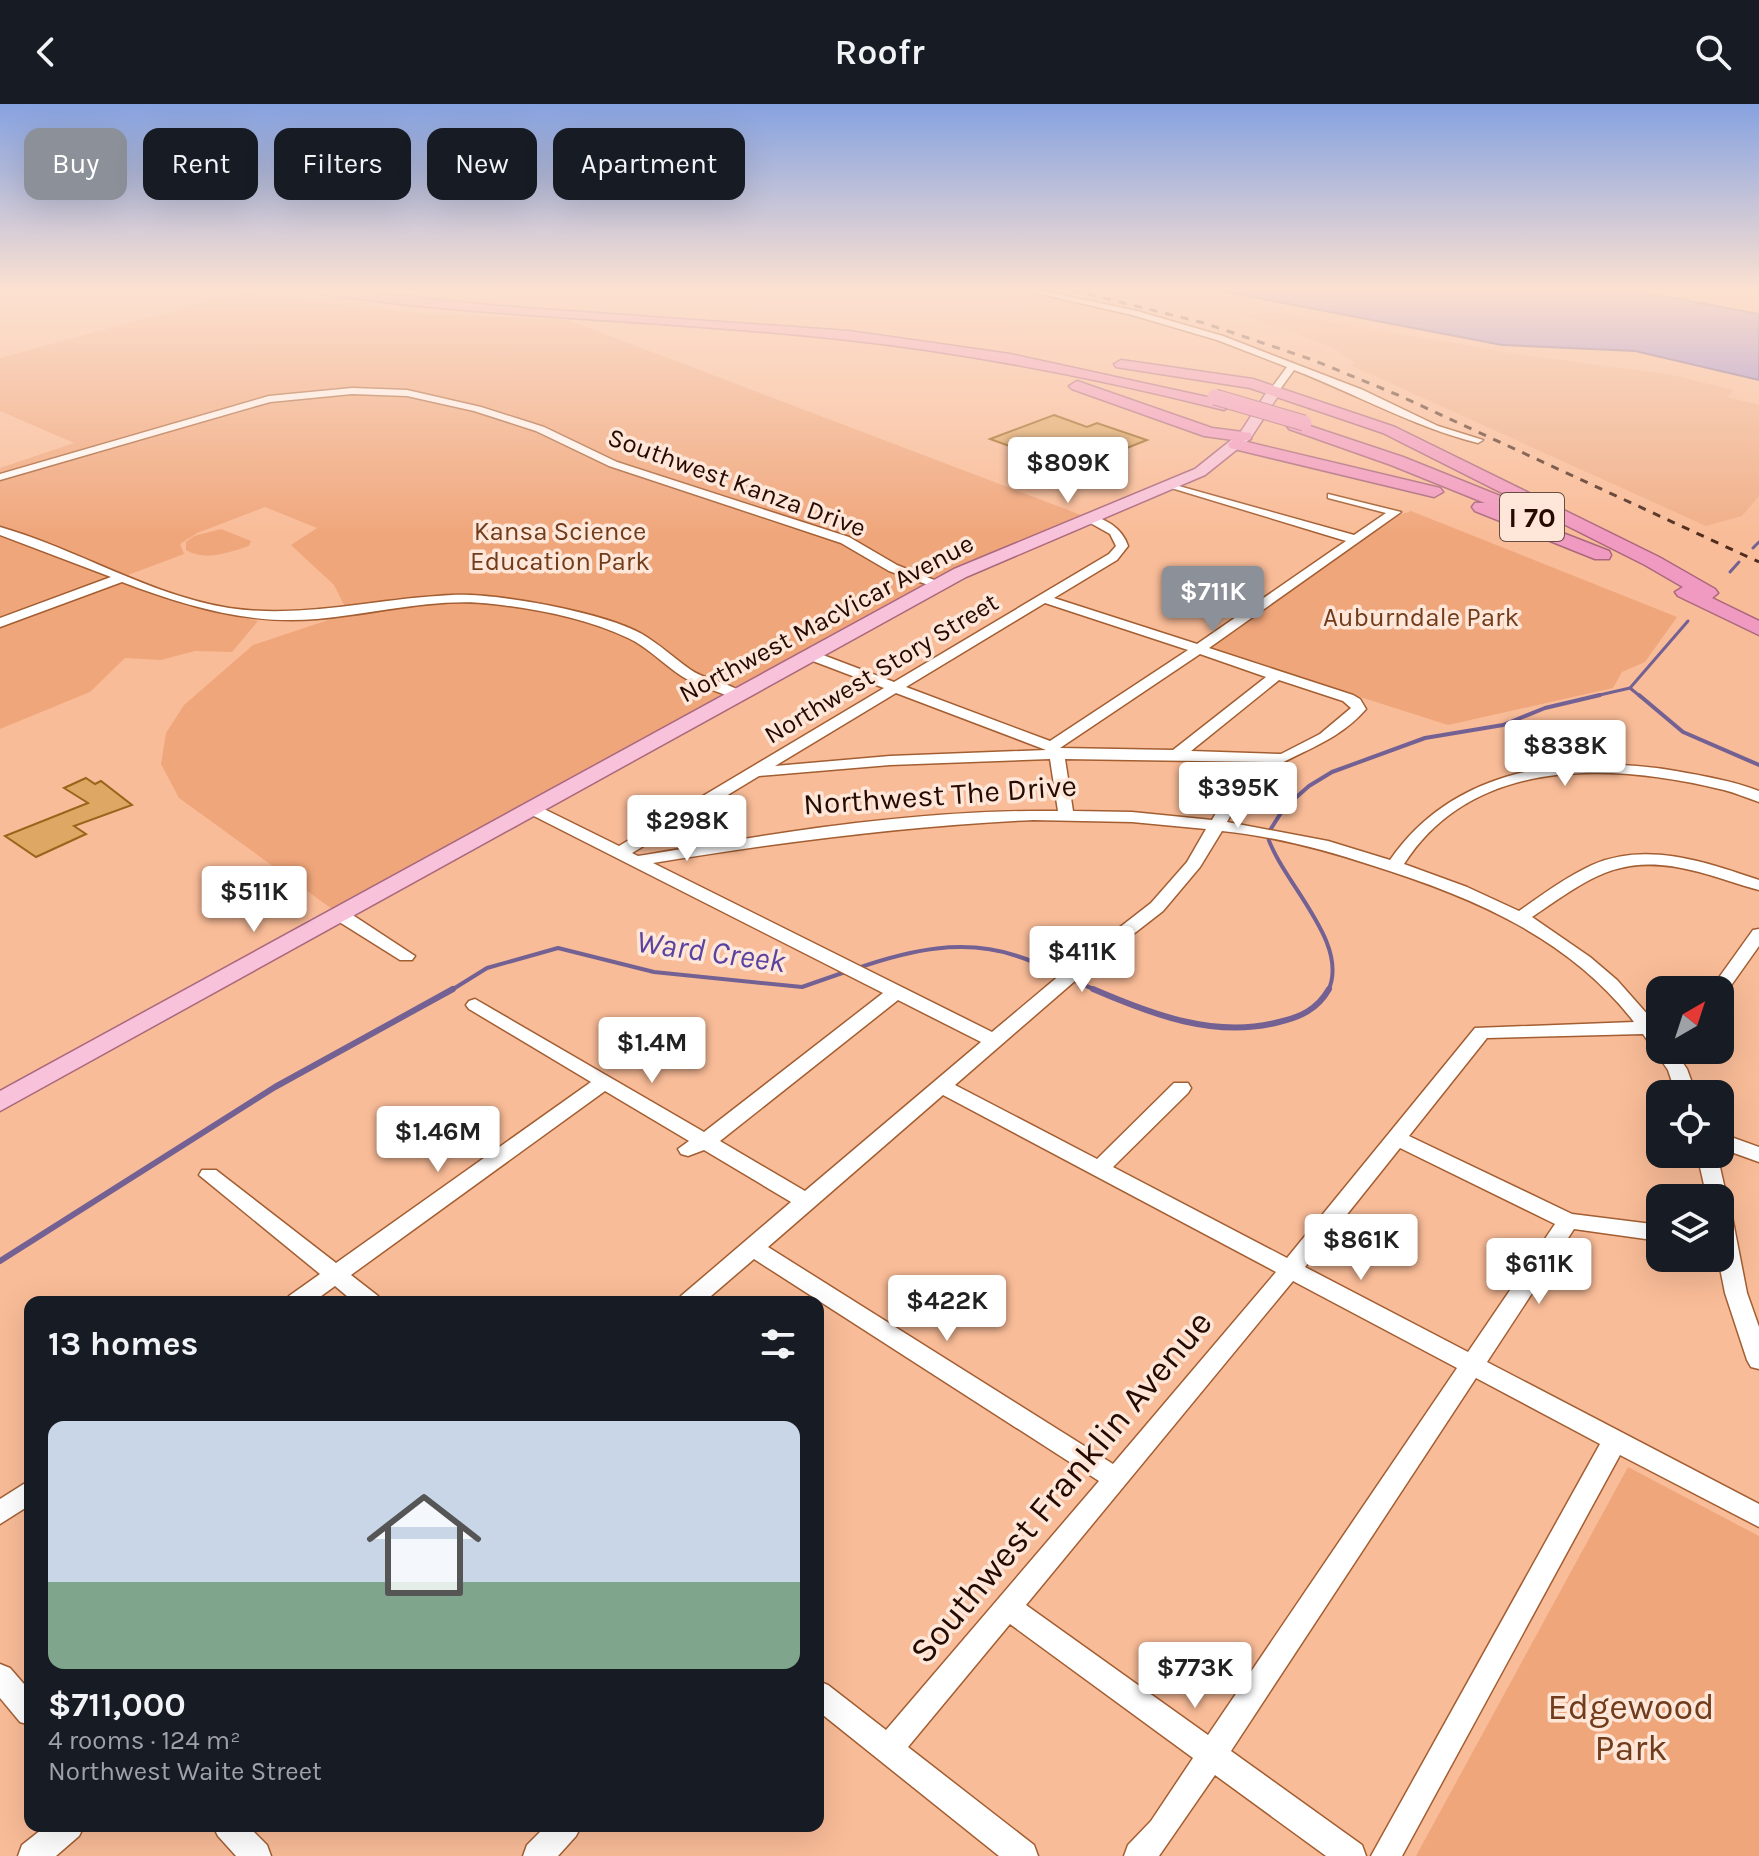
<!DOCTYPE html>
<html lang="en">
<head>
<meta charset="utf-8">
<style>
  :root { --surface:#171b24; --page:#20242c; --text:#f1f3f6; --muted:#9ea1a6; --line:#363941; --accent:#8c9099 }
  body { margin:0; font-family:Karla,sans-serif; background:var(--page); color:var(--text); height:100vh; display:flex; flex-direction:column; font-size:30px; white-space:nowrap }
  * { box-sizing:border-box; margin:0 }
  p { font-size:26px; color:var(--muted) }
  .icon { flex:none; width:44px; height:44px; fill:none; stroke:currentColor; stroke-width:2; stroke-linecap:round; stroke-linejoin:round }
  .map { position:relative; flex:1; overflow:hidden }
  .side { position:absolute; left:24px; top:1192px; width:800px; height:536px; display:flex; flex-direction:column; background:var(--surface); border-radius:16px; box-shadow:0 8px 32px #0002 }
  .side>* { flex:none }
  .banner { position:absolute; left:24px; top:24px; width:800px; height:72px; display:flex; gap:16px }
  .needle { width:52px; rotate:39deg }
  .fabs { position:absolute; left:1646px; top:872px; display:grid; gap:16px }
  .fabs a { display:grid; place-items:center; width:88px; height:88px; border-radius:16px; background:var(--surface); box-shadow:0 8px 32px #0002; font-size:40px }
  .price { position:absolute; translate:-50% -68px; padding:0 18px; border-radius:8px; background:#fff; color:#222; font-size:26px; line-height:52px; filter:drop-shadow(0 2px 4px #0008) }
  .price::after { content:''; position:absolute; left:50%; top:48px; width:24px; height:18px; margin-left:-12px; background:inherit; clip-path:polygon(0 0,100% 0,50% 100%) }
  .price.active { background:var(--accent); color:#fff }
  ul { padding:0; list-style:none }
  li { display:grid; align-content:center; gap:16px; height:424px; padding:0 24px }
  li+li { border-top:2px solid var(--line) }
  li span { display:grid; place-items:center; height:248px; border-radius:16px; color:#555 }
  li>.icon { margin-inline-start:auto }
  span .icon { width:144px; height:144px; fill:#fffc; stroke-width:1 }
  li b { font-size:34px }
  h2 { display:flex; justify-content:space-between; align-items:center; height:96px; padding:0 24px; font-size:34px }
  .chip { padding:0 28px; border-radius:16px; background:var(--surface); box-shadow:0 8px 32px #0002; font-size:28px; line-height:72px }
  .chip.active { background:var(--accent); color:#fff }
  header { display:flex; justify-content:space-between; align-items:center; height:104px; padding:0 24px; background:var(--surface); font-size:36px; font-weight:600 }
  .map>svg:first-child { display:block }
  .built { fill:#f0af88 }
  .green { fill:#f0a67b }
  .water { fill:#9486d3; stroke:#736194; stroke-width:2 }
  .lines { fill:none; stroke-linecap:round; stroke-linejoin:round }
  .stream-far2 { stroke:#736194; stroke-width:3 }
  .stream-far1 { stroke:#736194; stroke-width:4 }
  .stream { stroke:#736194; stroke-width:6 }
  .building { fill:#dea763; stroke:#98651b; stroke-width:2 }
  .minor-casing { stroke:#a35e32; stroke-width:3 }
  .major-casing { stroke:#aa687d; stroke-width:3 }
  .highway-casing { stroke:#aa687d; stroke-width:3 }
  .minor { fill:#fff; fill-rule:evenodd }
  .major { fill:#f7c2da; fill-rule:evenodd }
  .highway { fill:#f19ac1; fill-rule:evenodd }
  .rail { stroke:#4f2d1e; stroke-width:3; stroke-dasharray:8 8; stroke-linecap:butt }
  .highway-bridge-casing { stroke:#aa687d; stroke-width:17; stroke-linecap:butt }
  .highway-bridge { stroke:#f19ac1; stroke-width:15 }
  .labels { text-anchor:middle; stroke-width:7; stroke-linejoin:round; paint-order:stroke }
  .far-street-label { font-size:26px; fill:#250a00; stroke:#fee6d9 }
  .far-park-label { font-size:26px; fill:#703c1b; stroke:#fee6d9 }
  .shield { fill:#fee6d9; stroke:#664c41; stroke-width:2 }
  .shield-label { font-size:28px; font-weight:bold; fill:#250a00 }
  .street-label { font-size:30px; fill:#250a00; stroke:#fee6d9 }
  .water-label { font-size:32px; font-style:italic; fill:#5a439f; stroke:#fee6d9 }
  .near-street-label { font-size:36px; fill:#250a00; stroke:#fee6d9 }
  .near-park-label { font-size:36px; fill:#703c1b; stroke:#fee6d9 }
</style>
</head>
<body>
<header><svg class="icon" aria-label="back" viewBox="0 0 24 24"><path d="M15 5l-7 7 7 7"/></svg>Roofr<svg class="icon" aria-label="search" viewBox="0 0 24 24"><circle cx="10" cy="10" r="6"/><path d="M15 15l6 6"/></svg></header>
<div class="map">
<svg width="1759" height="1752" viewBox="0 0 1759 1752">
  <rect width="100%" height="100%" fill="#f9bc98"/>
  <!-- built -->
  <path class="built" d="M1278 209 1509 249 1672 271 1734 286 1727 293 1759 301V392L1742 412 1706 422 1350 261 1355 259 1334 244 1245 211Z"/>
  <!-- green -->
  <g class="green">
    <path d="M246 187 304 197 419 209 568 216 1089 414 938 480 339 810 179 694 161 660 166 629 184 601 253 541 355 507 344 501 334 481 291 441 317 424 265 403 197 429 180 440 184 450 128 471 0 423V364L74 339 0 307V254Z"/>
    <path d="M1411 407 1677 513 1645 558 1622 568 1613 584 1448 621 1210 545 1391 414Z"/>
    <path d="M221 425 251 437 249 442C230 448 205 458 186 446V438L194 432Z"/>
    <path d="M0 432 187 502 258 517 232 548 195 547 161 556 125 554 90 588 0 625Z"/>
    <path d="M1628 1363 1759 1432V1752H1416Z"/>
  </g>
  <!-- water -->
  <path class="water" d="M1216 186H1632L1759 210V276L1635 247 1502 241Z"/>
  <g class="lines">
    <!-- stream-far2 -->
    <g class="stream-far2">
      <path d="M1753 444 1759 438"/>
      <path d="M1730 468 1739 458"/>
      <path d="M1630 584 1641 593"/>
      <path d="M1591 593 1630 584 1688 517"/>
    </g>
    <!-- stream-far1 -->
    <g class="stream-far1">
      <path d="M1639 591 1683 628 1759 661"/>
      <path d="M858 864C910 846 963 834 1017 852 1045 861 1071 876 1098 887"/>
      <path d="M450 887 487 864 558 844 654 868 802 883 848 867"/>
      <path d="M1328 887C1351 839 1282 779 1267 731L1284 704 1309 682 1332 668 1425 634 1503 621 1545 604 1600 591"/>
    </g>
    <!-- stream -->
    <g class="stream">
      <path d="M1093 885C1151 910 1215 935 1279 918 1300 913 1317 906 1329 885"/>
      <path d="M0 1157 275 983 453 885"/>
    </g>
  </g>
  <!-- building -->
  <g class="building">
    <path d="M1054 311 1087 323 1097 319 1147 336 1084 361 1076 358 1065 362 990 335Z"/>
    <path d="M86 674 95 680 101 677 132 701 74 722 86 730 36 753 5 732 88 699 64 684Z"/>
  </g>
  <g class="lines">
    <!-- minor casing -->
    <g class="minor-casing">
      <g id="minor">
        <path d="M1023 186H1038L1137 207 1223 232 1363 286 1438 322 1483 336 1478 339C1414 323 1356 290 1294 266L1278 288H1272L1270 286 1287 263 1217 236 1132 211Z"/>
        <path d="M352 284 407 286 481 303 544 323 617 358 849 433 897 461 944 480 934 483 889 467 841 439 609 362 536 327 474 307 407 292 352 290 270 298 0 376V370L269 292Z"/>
        <path d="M1168 379 1354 431 1386 409 1328 394V390L1401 408 1209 544 1353 591 1360 595 1366 605C1333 643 1291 648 1255 676 1242 686 1235 704 1227 718L1328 737 1390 756C1456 661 1571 650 1676 667 1704 672 1733 677 1759 687V698C1747 694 1736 689 1724 686 1613 659 1474 651 1404 760L1467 783 1519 807C1542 791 1566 773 1592 761 1646 737 1706 758 1759 776V786C1739 781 1719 773 1699 768 1622 747 1592 772 1532 813L1590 853 1617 876 1656 920 1660 927V946H1674L1687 965 1696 990H1676L1668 966 1643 930 1487 934 1409 1032 1572 1110 1660 1121V1137L1574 1125 1487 1258 1759 1400V1423L1620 1351 1402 1752H1371L1600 1340 1476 1274 1231 1647 1362 1741 1366 1752H1326L1215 1671 1159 1752H1124L1128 1741 1151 1717 1193 1654 1010 1520 908 1643 1034 1741 1038 1752H999L818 1607V1577L828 1581 886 1626 1099 1377 754 1155 704 1198H678L681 1192 791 1098 704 1046 688 1052 681 1050 678 1045 689 1037 605 987 351 1171 378 1192 381 1198H354L335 1182 313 1198H286L289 1192 320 1170 199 1071 202 1066H216L336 1159 591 978 469 905 466 901 469 897 475 895 704 1028 883 889 526 708 524 705 526 702H538L619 742 884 584 805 554V548H815L894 578 1109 450 1116 442 1110 430 1085 416V412C1103 411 1123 425 1128 442L1117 456 1054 494 1197 540 1346 437 1168 383ZM1045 499 1188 546 1050 637 906 583ZM1200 550 1266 573 1173 646 1060 644ZM1279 576 1343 597 1351 604 1320 630 1281 650 1191 647ZM896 589 1046 646 890 652 775 662ZM1050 655 1058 707C917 705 777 729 638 752L632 749 759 672 890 661ZM1065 655 1265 658C1236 673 1228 688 1212 716L1132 708 1073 707ZM1033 716 1132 718 1206 725 1187 758 1151 799 1079 855 992 928 653 759C780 738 905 722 1033 716ZM1222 727C1272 732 1322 745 1371 761 1470 792 1569 833 1634 918L1475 924 1287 1154 1113 1063 1188 989 1191 984 1188 979H1174L1097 1055 955 981 1091 863 1163 807 1200 763ZM898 896 981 938 805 1087 720 1037ZM943 991 1276 1168 1113 1360 768 1143ZM1400 1044 1555 1120 1468 1248 1305 1163ZM1293 1177 1457 1264 1208 1631 1026 1501Z"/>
        <path d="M0 423C77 445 149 491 229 504 305 515 377 494 452 491 497 489 603 508 642 530 659 540 674 554 691 566 707 577 731 578 745 591L738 595 733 594C717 587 698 582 683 573 664 561 648 543 628 534 588 515 537 505 493 500 435 493 375 510 317 515 248 521 186 502 122 478L0 523V514L111 473 0 431Z"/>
        <path d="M339 805 345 806 415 852 412 856H400L333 814 330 810Z"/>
        <path d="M1759 825V842L1725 890 1720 891V886H1710L1753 826Z"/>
        <path d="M1720 1029 1759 1043V1058L1720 1044Z"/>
        <path d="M1697 1050H1717L1727 1094 1722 1100 1731 1107 1747 1189 1759 1223V1265L1751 1263 1747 1256 1725 1189 1718 1154 1720 1094H1707Z"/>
        <path d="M30 1376V1401L0 1420V1395Z"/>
        <path d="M0 1560 10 1564 30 1587V1621L20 1618 0 1594Z"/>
        <path d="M46 1722H84L79 1732 56 1752H18L22 1741Z"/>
        <path d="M213 1722H248L267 1741 271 1752H236L218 1732Z"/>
        <path d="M546 1722H581L576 1732 558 1752H523L527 1741Z"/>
      </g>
    </g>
    <!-- major casing -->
    <g class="major-casing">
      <path id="major" d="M1270 283 1282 286 1250 335 1205 371 966 473 0 1007V987L954 465 1195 365 1240 329Z"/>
    </g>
    <!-- highway casing -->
    <g class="highway-casing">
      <g id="highway">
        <path d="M314 186H347L498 202 849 227 1010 250 1230 298 1232 301 1224 306C1100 275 975 250 848 236 672 216 496 215 321 190Z"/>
        <path d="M1121 256 1253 275 1395 323 1659 453 1715 485 1718 489 1712 494 1759 517V531L1678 492 1675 488 1683 483 1645 461 1383 329 1250 284 1116 263 1114 260Z"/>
        <path d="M1077 277 1212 324 1251 329V335L1243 337 1440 384 1443 388 1434 393 1230 344 1228 340 1233 336 1204 332 1072 285 1069 282Z"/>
        <path d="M1295 317 1403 353 1510 396 1513 400 1510 404 1501 405 1609 447 1611 451 1609 455H1595L1475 407 1472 403 1475 399H1485L1391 361 1289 325 1287 322Z"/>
      </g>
    </g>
    <!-- minor -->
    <use href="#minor" class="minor"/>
    <!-- major -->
    <use href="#major" class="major"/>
    <!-- highway -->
    <use href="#highway" class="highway"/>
    <!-- rail -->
    <path class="rail" d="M1072 186 1204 219 1313 256 1398 291 1759 458"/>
    <!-- highway-bridge casing -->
    <g class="highway-bridge-casing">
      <path id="highway-bridge" d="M1215 293 1304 319"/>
    </g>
    <!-- highway-bridge -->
    <use href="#highway-bridge" class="highway-bridge"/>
  </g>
  <!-- sky -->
  <linearGradient id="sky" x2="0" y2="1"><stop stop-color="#86a2e0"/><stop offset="0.43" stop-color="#fce1d1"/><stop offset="1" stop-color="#fce1d1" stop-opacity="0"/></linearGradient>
  <rect width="1759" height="431" fill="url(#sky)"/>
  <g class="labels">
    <!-- far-street labels -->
    <g class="far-street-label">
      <text transform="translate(737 378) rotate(20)" y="9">Southwest Kanza Drive</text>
      <text transform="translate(826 514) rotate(-28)" y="9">Northwest MacVicar Avenue</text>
      <text transform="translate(881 564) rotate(-31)" y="9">Northwest Story Street</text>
    </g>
    <!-- far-park labels -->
    <g class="far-park-label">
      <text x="560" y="436">Kansa Science<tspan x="560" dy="30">Education Park</tspan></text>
      <text x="1421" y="522">Auburndale Park</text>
    </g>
    <!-- shield labels -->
    <rect class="shield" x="1500" y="389" width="64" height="48" rx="6"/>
    <g class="shield-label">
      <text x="1532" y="423">I 70</text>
    </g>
    <!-- street labels -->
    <g class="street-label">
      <text transform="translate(940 691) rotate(-4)" y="10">Northwest The Drive</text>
    </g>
    <!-- water labels -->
    <g class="water-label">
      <text transform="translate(711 847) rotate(8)" y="11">Ward Creek</text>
    </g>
    <!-- near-street labels -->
    <g class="near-street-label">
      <text transform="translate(1060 1382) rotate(-50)" y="13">Southwest Franklin Avenue</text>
    </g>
    <!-- near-park labels -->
    <g class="near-park-label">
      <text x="1631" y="1615">Edgewood<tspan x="1631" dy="41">Park</tspan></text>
    </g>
  </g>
</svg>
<div class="fabs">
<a><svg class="needle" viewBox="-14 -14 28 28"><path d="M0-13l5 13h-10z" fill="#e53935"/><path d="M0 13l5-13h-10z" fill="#9ea1a6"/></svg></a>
<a><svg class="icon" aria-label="locate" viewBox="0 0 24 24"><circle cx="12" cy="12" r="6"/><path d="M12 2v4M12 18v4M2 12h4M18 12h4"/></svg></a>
<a><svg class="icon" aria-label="layers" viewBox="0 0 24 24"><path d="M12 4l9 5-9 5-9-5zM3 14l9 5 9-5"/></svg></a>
</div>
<b class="price" style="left:1068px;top:401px">$809K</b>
<b class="price active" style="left:1213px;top:530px">$711K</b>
<b class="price" style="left:1565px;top:684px">$838K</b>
<b class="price" style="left:1238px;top:726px">$395K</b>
<b class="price" style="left:687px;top:759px">$298K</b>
<b class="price" style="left:254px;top:830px">$511K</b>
<b class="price" style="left:1082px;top:890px">$411K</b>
<b class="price" style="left:652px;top:981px">$1.4M</b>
<b class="price" style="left:438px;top:1070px">$1.46M</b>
<b class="price" style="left:1361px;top:1178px">$861K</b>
<b class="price" style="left:1539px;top:1202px">$611K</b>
<b class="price" style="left:947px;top:1239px">$422K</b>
<b class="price" style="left:1195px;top:1606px">$773K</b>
<div class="banner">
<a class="chip active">Buy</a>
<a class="chip">Rent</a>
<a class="chip">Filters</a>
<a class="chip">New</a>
<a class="chip">Apartment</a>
</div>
<section class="side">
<h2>13 homes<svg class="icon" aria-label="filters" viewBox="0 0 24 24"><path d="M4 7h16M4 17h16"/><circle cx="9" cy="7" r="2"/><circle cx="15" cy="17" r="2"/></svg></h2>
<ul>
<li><span style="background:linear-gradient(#c9d6e8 65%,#7fa58c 0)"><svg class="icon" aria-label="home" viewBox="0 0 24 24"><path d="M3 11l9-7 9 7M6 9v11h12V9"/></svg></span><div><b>$711,000</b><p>4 rooms · 124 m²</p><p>Northwest Waite Street</p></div></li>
</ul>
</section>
</div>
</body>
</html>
